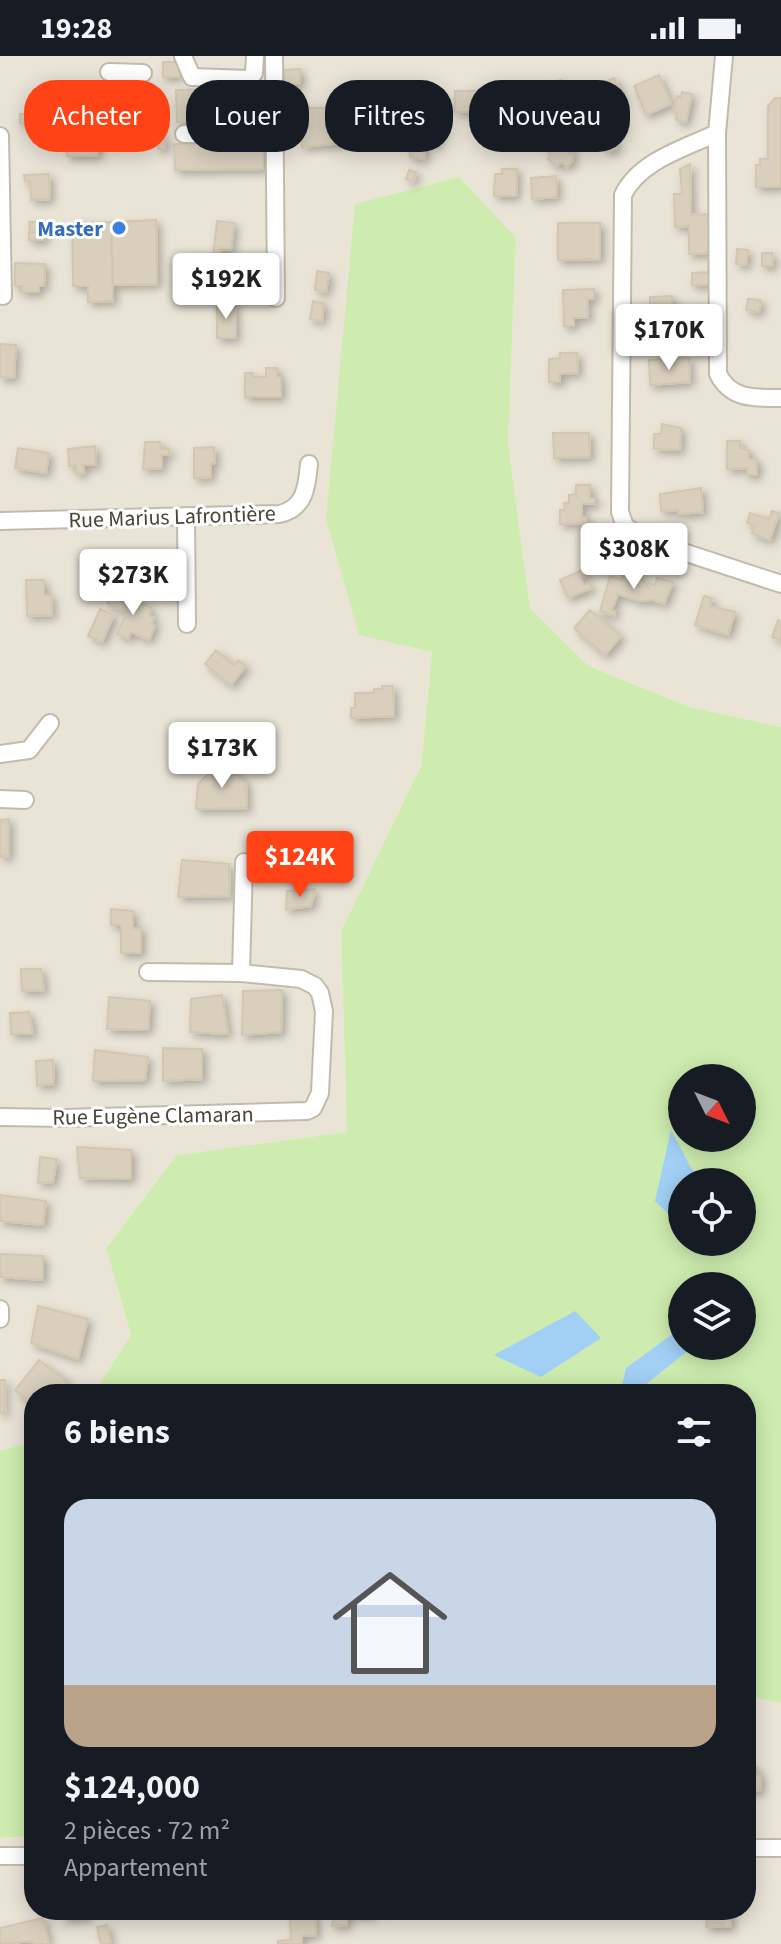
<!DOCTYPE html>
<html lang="fr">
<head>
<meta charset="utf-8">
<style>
  :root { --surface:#171b24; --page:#242831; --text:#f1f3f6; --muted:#9ea1a6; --accent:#ff4316 }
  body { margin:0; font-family:"Source Sans 3",sans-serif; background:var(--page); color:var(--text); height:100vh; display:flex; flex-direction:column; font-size:30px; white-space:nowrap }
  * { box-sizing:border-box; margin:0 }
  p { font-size:26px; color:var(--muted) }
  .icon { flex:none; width:44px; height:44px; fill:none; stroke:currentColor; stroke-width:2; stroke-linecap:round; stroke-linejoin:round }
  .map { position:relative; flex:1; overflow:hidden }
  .panel { position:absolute; left:24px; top:1328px; width:732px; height:536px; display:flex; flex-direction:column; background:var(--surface); border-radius:32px; box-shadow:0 4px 20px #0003 }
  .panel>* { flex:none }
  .top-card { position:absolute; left:24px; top:24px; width:734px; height:72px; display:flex; gap:16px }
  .needle { width:52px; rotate:132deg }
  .tools { position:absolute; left:668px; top:1008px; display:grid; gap:16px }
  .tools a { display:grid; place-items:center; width:88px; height:88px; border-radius:50%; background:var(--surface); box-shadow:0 4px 20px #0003; font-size:40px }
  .price { position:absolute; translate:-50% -68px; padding:0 18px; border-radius:8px; background:#fff; color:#222; font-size:26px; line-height:52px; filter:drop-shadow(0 2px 4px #0008) }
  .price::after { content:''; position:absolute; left:50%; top:48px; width:24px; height:18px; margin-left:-12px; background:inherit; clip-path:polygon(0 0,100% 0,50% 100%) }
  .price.selected { background:var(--accent); color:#fff }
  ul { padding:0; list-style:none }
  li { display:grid; align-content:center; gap:16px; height:424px; padding:0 40px }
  li span { display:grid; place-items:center; height:248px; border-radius:24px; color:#555 }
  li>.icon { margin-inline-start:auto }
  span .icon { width:144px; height:144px; fill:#fffc; stroke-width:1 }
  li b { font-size:34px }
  h2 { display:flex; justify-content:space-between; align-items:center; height:96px; padding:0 40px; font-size:34px }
  .pill { padding:0 28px; border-radius:32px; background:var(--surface); box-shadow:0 4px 20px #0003; font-size:28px; line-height:72px }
  .pill.selected { background:var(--accent); color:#fff }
  .status { display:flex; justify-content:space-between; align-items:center; height:56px; padding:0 40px; background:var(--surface); direction:ltr }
  .status svg { height:22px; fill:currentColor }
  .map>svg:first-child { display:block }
  .residential { fill:#eae4d7 }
  .green { fill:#ceecaf; fill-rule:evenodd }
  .parking { fill:#e7e4e1 }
  .water { fill:#a2d0f5 }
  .building { fill:#d8cfbd; stroke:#d3c7b0; stroke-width:2; filter:url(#shadow) }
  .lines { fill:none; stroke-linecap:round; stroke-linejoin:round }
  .minor-casing { stroke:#c2bbab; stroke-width:20 }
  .minor { stroke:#fff; stroke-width:16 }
  .shop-dot { fill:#3f7fe0; stroke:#fff; stroke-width:3 }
  .labels { text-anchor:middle; stroke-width:6; stroke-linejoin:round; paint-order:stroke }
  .shop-label { font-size:22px; font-weight:bold; fill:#366cbe; stroke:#fff; text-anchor:end }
  .street-label { font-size:22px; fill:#4a4337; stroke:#fff }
</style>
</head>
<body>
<div class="status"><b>19:28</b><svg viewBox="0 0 49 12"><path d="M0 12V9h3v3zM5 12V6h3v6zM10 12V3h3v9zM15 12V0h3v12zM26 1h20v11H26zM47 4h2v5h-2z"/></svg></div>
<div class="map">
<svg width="781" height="1888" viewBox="0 0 781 1888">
  <defs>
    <filter id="shadow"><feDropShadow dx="4" dy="4" stdDeviation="4" flood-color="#0004"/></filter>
  </defs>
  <rect width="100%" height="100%" fill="#f5f2e9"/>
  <!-- residential -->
  <g class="residential">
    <path d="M0 0H781V671L689 651 589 610 530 552 508 387 516 182 432 596 421 710 341 875 347 1076 177 1099 106 1192 131 1279 93 1338H34V1386L0 1394Z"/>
    <path d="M746 1640 781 1647V1888H0V1782L34 1780V1854H746Z"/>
  </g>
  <!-- green -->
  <g class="green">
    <path d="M459 121 516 182 508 387 530 552 589 610 689 651 781 671V1647L746 1640V1338H634L694 1290H742V1230H682V1271L627 1312 620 1338H93L131 1279 106 1192 177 1099 347 1076 341 875 421 710 432 596 359 579 326 462 355 148ZM682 1022H742V1082H682ZM671 1076 691 1112 705 1126H742V1186H705L701 1188 698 1186H682Z"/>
    <path d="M34 1386V1780L0 1782V1394Z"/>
  </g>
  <!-- parking -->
  <path class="parking" d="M267 9V34L181 35V10Z"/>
  <!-- water -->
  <g class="water">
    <path d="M671 1074 691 1112 705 1126H682V1171L655 1145Z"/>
    <path d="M575 1255 601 1282 541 1321 494 1299Z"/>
    <path d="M682 1271V1290H694L634 1338H620L626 1312Z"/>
  </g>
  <!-- building -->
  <g class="building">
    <rect x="163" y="6" width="16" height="15"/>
    <path d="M300 13V28H284V14Z"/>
    <path d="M135 19V45L114 46 113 20Z"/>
    <path d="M659 19 671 48 646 59 634 30Z"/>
    <path d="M614 22 623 43 616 47 607 25Z"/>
    <path d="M561 24 562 42H544L543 28Z"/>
    <path d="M254 32 256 63 177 66 176 34Z"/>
    <rect x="455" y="35" width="29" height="21"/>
    <path d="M682 36 692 38 686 66 676 64 677 57 674 56 677 40 681 41Z"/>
    <path d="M387 37H404V56H388Z"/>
    <path d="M423 39 442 41 441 44 446 45 445 54H440L439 59 421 56Z"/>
    <rect x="67" y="40" width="31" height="60"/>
    <path d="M601 40 606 51 598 54 594 43Z"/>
    <path d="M775 42H781V131H756V109H760V103H768V50Z"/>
    <path d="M303 52H341L342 87 302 91Z"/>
    <path d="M33 57V66L20 67V58Z"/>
    <path d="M616 62 621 73 611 77 617 92 607 96 596 70Z"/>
    <path d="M435 70 441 72 436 89 430 88Z"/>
    <path d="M410 73 426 75 424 103 410 101Z"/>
    <path d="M158 79H164L165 93H158Z"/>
    <path d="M561 81 571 89 569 98 572 97 573 104 567 111 561 106 557 110 548 103 552 98 545 93 551 86 555 88Z"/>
    <path d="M263 87V113L175 114 174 88Z"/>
    <path d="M690 108 691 159 710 158V197L689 198V170L675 171 674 138H682L680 113Z"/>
    <path d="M502 113H517L516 140H494L495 118H502Z"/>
    <path d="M409 114 416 116 413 126 406 123Z"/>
    <path d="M49 118 50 143 31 144 30 125H25L24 119Z"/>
    <path d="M556 120 557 141 532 143 531 122Z"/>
    <path d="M156 164 157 228 113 229 111 166Z"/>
    <path d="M45 165V176H30L29 166Z"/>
    <path d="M217 165 234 167 231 194 220 193 219 202 213 201Z"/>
    <path d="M111 166 113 245 88 246V230H73L72 167Z"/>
    <path d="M558 167H600V203L558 204Z"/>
    <path d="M29 176H45L44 184H29Z"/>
    <path d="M737 193 748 194 746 209 736 208Z"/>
    <path d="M762 197H772L773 210H762Z"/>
    <path d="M15 207 45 208 44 230H39V236H22V230H15Z"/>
    <path d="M317 215 329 217 326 236 315 234Z"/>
    <path d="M711 216V229H692V217Z"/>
    <path d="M594 233V243H587L588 262H574V270H564L563 234Z"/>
    <path d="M672 240V253L664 254V259H650V241Z"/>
    <path d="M748 243 761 244 759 256 746 254Z"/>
    <path d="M313 245 324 247 322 265 310 263Z"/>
    <path d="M217 247H235L236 282H217Z"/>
    <path d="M0 288 16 289 14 322 0 321Z"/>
    <path d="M560 297H577L578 317 560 318V326H549V303L560 302Z"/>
    <path d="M689 302 690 326 650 329 649 304 665 303V310H674V303Z"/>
    <path d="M266 312H277V321H281V341H245V317H252V321H266Z"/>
    <path d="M662 368 681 372 680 394 654 393V378H661Z"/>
    <path d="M553 377H589L590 401 554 402Z"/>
    <path d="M727 385H740V392L749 394V403H757V419H747V412L727 413Z"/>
    <path d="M145 386H160L161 393H169L170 399H162V412L143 413Z"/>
    <path d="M95 390 96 409H83L84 417 76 418V409L69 410 68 393Z"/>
    <path d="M214 391 215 407 211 408V421L194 422V392Z"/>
    <path d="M18 392 49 397 46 417 15 412Z"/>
    <path d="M576 429H590V442H595V448H582V461H587V467L560 468V454H565L564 447H569V439L576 438Z"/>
    <path d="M701 432 703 456 678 458V454L661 455 660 438Z"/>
    <path d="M772 455 779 457 770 484 752 478 755 470 747 467 750 457 769 463Z"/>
    <path d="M626 512 634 515 633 519 643 522 642 525 646 526 645 530 649 532 650 528 655 529 657 522 673 526 664 548 650 543 649 545H640L618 538 612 554 615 555 614 560 600 555 610 520 622 524Z"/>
    <path d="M584 513 586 519 580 521 584 529 590 526 592 532 568 542 560 524Z"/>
    <path d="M26 524H44V539H51L52 559 27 560Z"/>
    <path d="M112 535 152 552 149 559 154 562 152 568 155 570 149 584 131 576 128 583 117 578 127 556 107 547Z"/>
    <path d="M704 540 712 542 710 550 735 556 728 579 695 569Z"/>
    <path d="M100 553 114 559 102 586 88 580Z"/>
    <path d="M590 554 621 580 605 599 574 572Z"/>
    <path d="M778 564 781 566V584L772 581Z"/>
    <path d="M216 594 234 609 238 604 246 610 231 629 205 608Z"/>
    <path d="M382 630H393L394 660 351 662V652H355V637H374V633H382Z"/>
    <path d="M219 706 246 725 247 752 196 753 198 728Z"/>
    <path d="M9 763V800L0 801V764Z"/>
    <path d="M182 804 229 808 230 840 178 841Z"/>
    <path d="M315 833 311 850 286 853 287 835Z"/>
    <path d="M111 853 133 855V872H140L141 869V897H121V869H111Z"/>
    <path d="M21 913H41L44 934 22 935Z"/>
    <path d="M282 934 281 976 242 979 243 935Z"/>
    <path d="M222 939 228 978 190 976 191 943Z"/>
    <path d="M109 941 150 945 148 974 107 973Z"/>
    <path d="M29 956 33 978H11L10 957Z"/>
    <path d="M163 992 202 993V1023L163 1025Z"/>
    <path d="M95 994 148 1001 145 1024 93 1025Z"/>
    <path d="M53 1004 54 1028 37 1029 36 1005Z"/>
    <path d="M77 1091 131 1094V1123L80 1122Z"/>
    <path d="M40 1101 57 1103 53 1126 38 1127Z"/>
    <path d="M0 1139 46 1145 43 1169 0 1165Z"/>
    <path d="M0 1198 43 1200V1224L0 1221Z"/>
    <path d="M38 1250 88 1263 78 1303 31 1287Z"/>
    <path d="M39 1304 68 1326 58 1338H34V1350L15 1334Z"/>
    <path d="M0 1324H5L4 1357H0Z"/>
    <path d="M746 1711 757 1712V1719H761L760 1735 746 1734Z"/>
    <path d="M63 1854H87L88 1861 63 1863Z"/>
    <path d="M335 1854H372V1859H347V1869L332 1870Z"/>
    <path d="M707 1854H730L731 1871H723V1867L709 1868V1857Z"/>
    <path d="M707 1857H709V1868L723 1867V1871H706Z"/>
    <path d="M315 1858 316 1879 302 1880V1888H278V1885L291 1884 290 1859Z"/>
    <path d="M43 1862 49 1888H33L32 1885 0 1888V1872Z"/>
    <path d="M107 1869 111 1888H101L97 1871Z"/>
  </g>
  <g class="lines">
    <!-- minor casing -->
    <g class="minor-casing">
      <g id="minor">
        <path d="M183 0 192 21 249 23 254 17 255 0"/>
        <path d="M274 0 276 242"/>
        <path d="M724 0 717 77 718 318C731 344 755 342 781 342"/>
        <path d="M109 16 143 17"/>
        <path d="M107 49 141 52"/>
        <path d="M717 77C685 92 639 105 623 139L620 456 625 470 644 483 781 528"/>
        <path d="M184 78 275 79"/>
        <path d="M0 80 3 240"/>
        <path d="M186 460 187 568"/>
        <path d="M0 465 279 458C305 453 307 430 309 408"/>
        <path d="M0 698 29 694 50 667"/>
        <path d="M0 743 25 744"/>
        <path d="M241 917 244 806"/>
        <path d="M0 1061 65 1062 307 1055 313 1052 320 1037 324 955 320 937 315 930 301 923 241 917 148 916"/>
        <path d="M0 1253V1263"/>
        <path d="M746 1792H781"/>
        <path d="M0 1800H34"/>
      </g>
    </g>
    <!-- minor -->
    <use href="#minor" class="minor"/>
  </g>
  <!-- markers -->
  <circle class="shop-dot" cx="119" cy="172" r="8"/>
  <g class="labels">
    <!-- shop labels -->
    <g class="shop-label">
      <text x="103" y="180">Master</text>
    </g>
    <!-- street labels -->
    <g class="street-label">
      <text transform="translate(172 460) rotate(-2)" y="8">Rue Marius Lafrontière</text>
      <text transform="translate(153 1059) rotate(-1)" y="8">Rue Eugène Clamaran</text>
    </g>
  </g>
</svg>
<div class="tools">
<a><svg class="needle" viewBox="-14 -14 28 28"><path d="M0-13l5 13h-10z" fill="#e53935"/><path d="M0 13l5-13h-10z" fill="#9ea1a6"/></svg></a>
<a><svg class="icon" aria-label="locate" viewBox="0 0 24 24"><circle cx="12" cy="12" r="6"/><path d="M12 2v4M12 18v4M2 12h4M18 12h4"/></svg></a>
<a><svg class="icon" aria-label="layers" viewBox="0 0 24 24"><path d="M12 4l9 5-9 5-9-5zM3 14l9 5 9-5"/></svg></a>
</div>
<b class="price" style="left:226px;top:265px">$192K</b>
<b class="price" style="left:669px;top:316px">$170K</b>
<b class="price" style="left:634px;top:535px">$308K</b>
<b class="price" style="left:133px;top:561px">$273K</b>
<b class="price" style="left:222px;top:734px">$173K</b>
<b class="price selected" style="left:300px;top:843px">$124K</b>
<div class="top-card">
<a class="pill selected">Acheter</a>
<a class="pill">Louer</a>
<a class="pill">Filtres</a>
<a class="pill">Nouveau</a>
</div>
<section class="panel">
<h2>6 biens<svg class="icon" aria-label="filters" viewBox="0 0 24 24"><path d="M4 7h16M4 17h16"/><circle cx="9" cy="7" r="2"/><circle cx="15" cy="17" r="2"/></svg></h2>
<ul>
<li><span style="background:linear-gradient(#c9d6e8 75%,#b9a48a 0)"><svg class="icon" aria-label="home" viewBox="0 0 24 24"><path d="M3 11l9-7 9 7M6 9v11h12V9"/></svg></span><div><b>$124,000</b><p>2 pièces · 72 m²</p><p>Appartement</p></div></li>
</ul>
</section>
</div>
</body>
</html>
